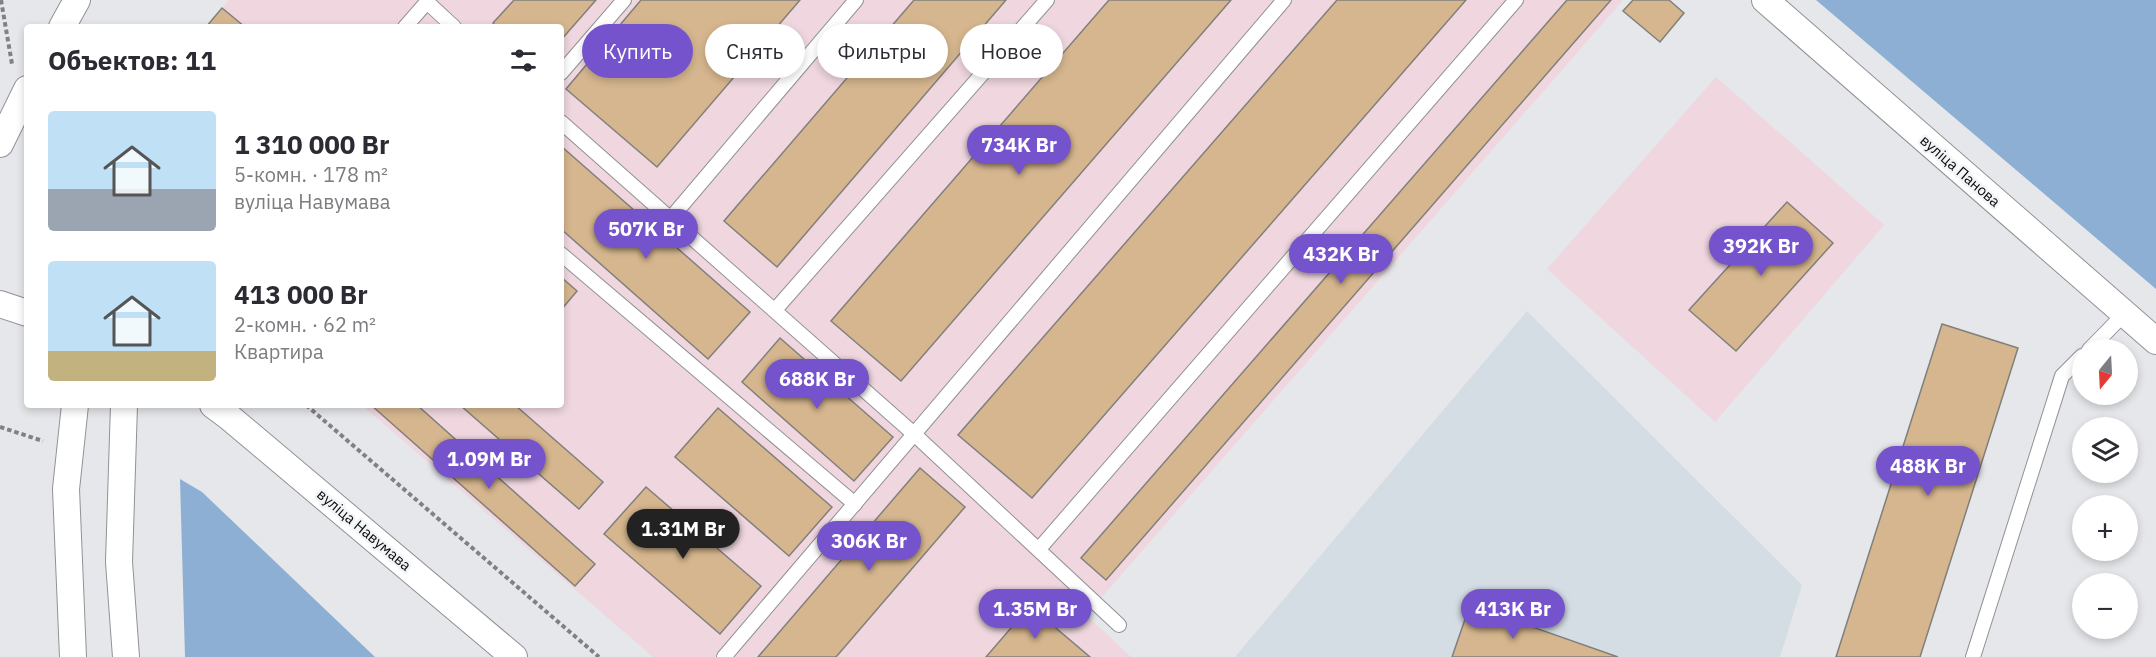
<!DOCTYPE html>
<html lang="ru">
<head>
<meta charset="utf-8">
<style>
  :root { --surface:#fff; --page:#f7f7f7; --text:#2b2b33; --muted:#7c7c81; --accent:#7553cc }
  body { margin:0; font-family:"IBM Plex Sans",sans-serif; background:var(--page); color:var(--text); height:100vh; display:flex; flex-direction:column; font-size:22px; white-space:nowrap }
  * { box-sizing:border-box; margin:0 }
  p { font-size:20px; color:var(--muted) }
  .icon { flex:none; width:33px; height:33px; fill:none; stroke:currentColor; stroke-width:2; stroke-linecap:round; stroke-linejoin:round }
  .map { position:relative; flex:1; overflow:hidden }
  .drawer { position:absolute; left:24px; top:24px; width:540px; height:384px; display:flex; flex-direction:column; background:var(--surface); border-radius:6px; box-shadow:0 3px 9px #0003 }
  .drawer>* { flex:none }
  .guide { position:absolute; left:582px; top:24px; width:570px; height:54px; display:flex; gap:12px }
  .needle { width:39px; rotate:198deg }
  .buttons { position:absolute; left:2072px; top:339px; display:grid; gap:12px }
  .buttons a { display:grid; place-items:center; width:66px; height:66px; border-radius:50%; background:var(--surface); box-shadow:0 3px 9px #0003; font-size:30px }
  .price { position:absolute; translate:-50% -51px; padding:0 14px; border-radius:21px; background:var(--accent); color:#fff; font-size:20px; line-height:39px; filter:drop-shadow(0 2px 3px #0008) }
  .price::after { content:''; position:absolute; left:50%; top:36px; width:18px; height:14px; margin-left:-9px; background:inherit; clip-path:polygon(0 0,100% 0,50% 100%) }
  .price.active { background:#222; color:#fff }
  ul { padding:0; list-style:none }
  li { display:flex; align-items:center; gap:18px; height:150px; padding:0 24px }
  li span { display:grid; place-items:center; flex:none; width:168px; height:120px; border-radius:6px; color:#555 }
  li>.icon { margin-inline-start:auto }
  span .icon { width:72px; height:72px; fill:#fffc; stroke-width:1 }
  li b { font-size:26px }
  h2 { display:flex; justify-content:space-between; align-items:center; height:72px; padding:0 24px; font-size:26px }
  .chip { padding:0 21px; border-radius:27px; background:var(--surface); box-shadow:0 3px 9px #0003; font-size:21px; line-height:54px }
  .chip.active { background:var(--accent); color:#fff }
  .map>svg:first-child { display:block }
  .built { fill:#d4dce4 }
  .industrial { fill:#efd6df }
  .forest { fill:#8dafd4 }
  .building { fill:#d5b68e; stroke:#817f7c; stroke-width:1.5 }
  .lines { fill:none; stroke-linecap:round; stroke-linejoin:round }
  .lane-casing { stroke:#909295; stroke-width:16 }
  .street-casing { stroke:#909295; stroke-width:28 }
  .path { stroke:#808183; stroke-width:4; stroke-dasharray:4.5 3; stroke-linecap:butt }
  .lane { stroke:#fff; stroke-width:14 }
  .street { stroke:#fff; stroke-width:26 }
  .labels { text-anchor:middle; stroke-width:5; stroke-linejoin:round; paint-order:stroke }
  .street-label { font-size:15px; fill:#0b0b0c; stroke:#f2f5f7 }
</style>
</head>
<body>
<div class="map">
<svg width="2156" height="657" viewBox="0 0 2156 657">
  <rect width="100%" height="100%" fill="#e5e7ea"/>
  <!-- built -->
  <path class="built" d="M1527 311 1802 585 1780 657H1235Z"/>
  <!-- industrial -->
  <g class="industrial">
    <path d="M229 0H1623L1086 615 1131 657H653L362 405H561V27H206Z"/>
    <path d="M1716 77 1884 225 1715 422 1547 269Z"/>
  </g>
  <!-- forest -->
  <g class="forest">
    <path d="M1816 0H2156V289Z"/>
    <path d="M180 479 202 492 375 657H185Z"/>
  </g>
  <!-- building -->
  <g class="building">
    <path d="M514 0H596L561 40V27H497L493 23Z"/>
    <path d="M641 0H800L657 167 566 89Z"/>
    <path d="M914 0H1006L777 267 724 221Z"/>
    <path d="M1109 0H1231L901 381 831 321Z"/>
    <path d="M1337 0H1466L1032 498 958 435Z"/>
    <path d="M1567 0H1611L1106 580 1081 558Z"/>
    <path d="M1633 0H1669L1684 13 1660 42 1623 11Z"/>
    <path d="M222 8 245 27H206Z"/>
    <path d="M561 146 750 312 708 359 561 229Z"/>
    <path d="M1787 202 1833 243 1736 351 1689 310Z"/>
    <path d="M561 277 577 291 561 310Z"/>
    <path d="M1942 324 2018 348 1920 657H1836Z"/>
    <path d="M780 338 893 437 854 481 742 382Z"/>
    <path d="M371 405H417L595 564 575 586Z"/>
    <path d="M460 405H515L603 482 579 509Z"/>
    <path d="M718 408 832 507 789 556 675 457Z"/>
    <path d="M920 468 965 507 836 657H758Z"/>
    <path d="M646 487 761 586 720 634 604 534Z"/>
    <path d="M1470 605 1618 657H1452Z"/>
    <path d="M1030 606 1090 657H986Z"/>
  </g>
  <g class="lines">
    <!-- lane casing -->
    <g class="lane-casing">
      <g id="lane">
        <path d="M428 0 427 2 454 27"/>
        <path d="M405 27 427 2"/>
        <path d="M561 73 624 0"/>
        <path d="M561 122 914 434 1119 625"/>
        <path d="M671 218 856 0"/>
        <path d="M561 254 855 504"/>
        <path d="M775 310 1047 0"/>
        <path d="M2089 350 2124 314"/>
        <path d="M1039 549 1516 0"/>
        <path d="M724 657 1284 0"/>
        <path d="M1973 657 2062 376 2082 356"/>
      </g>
    </g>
    <!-- street casing -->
    <g class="street-casing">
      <g id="street">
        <path d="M1765 0 2156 341"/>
        <path d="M62 27 77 0"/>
        <path d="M0 144 27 89"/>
        <path d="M0 304 27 313"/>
        <path d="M124 405 119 562 126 657"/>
        <path d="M213 405 229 417 514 657"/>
        <path d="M73 657 66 489 75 405"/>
      </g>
    </g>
    <!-- path -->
    <g class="path">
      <path d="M1 0 12 64"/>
      <path d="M306 405 599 657"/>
      <path d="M0 427 43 441"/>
    </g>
    <!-- lane -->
    <use href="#lane" class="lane"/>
    <!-- street -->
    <use href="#street" class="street"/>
  </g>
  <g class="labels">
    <!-- street labels -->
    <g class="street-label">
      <text transform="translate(1960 171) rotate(41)" y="5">вуліца Панова</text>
      <text transform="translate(364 530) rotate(40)" y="5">вуліца Навумава</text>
    </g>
  </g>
</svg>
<div class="buttons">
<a><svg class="needle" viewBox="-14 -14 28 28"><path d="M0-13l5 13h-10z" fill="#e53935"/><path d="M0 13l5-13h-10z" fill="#7c7c81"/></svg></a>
<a><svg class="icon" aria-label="layers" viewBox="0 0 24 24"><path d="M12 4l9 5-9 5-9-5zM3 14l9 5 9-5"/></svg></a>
<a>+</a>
<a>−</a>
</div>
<b class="price" style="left:1019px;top:176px">734K Br</b>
<b class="price" style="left:646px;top:260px">507K Br</b>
<b class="price" style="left:1761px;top:277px">392K Br</b>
<b class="price" style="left:1341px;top:285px">432K Br</b>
<b class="price" style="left:817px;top:410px">688K Br</b>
<b class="price" style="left:489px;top:490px">1.09M Br</b>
<b class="price" style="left:1928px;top:497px">488K Br</b>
<b class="price active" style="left:683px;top:560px">1.31M Br</b>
<b class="price" style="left:869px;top:572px">306K Br</b>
<b class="price" style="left:1035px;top:640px">1.35M Br</b>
<b class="price" style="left:1513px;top:640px">413K Br</b>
<div class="guide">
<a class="chip active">Купить</a>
<a class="chip">Снять</a>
<a class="chip">Фильтры</a>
<a class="chip">Новое</a>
</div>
<section class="drawer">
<h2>Объектов: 11<svg class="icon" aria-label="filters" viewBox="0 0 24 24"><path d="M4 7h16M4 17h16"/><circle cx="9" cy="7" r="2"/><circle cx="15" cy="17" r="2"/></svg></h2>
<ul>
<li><span style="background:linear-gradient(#bfe0f5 65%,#9aa5b1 0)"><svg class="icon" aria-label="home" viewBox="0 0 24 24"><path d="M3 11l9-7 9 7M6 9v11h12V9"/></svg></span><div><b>1 310 000 Br</b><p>5-комн. · 178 m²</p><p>вуліца Навумава</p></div></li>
<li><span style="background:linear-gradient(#bfe0f5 75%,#c2b280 0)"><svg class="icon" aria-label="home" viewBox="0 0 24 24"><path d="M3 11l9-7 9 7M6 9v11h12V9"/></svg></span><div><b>413 000 Br</b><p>2-комн. · 62 m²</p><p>Квартира</p></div></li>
</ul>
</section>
</div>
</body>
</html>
